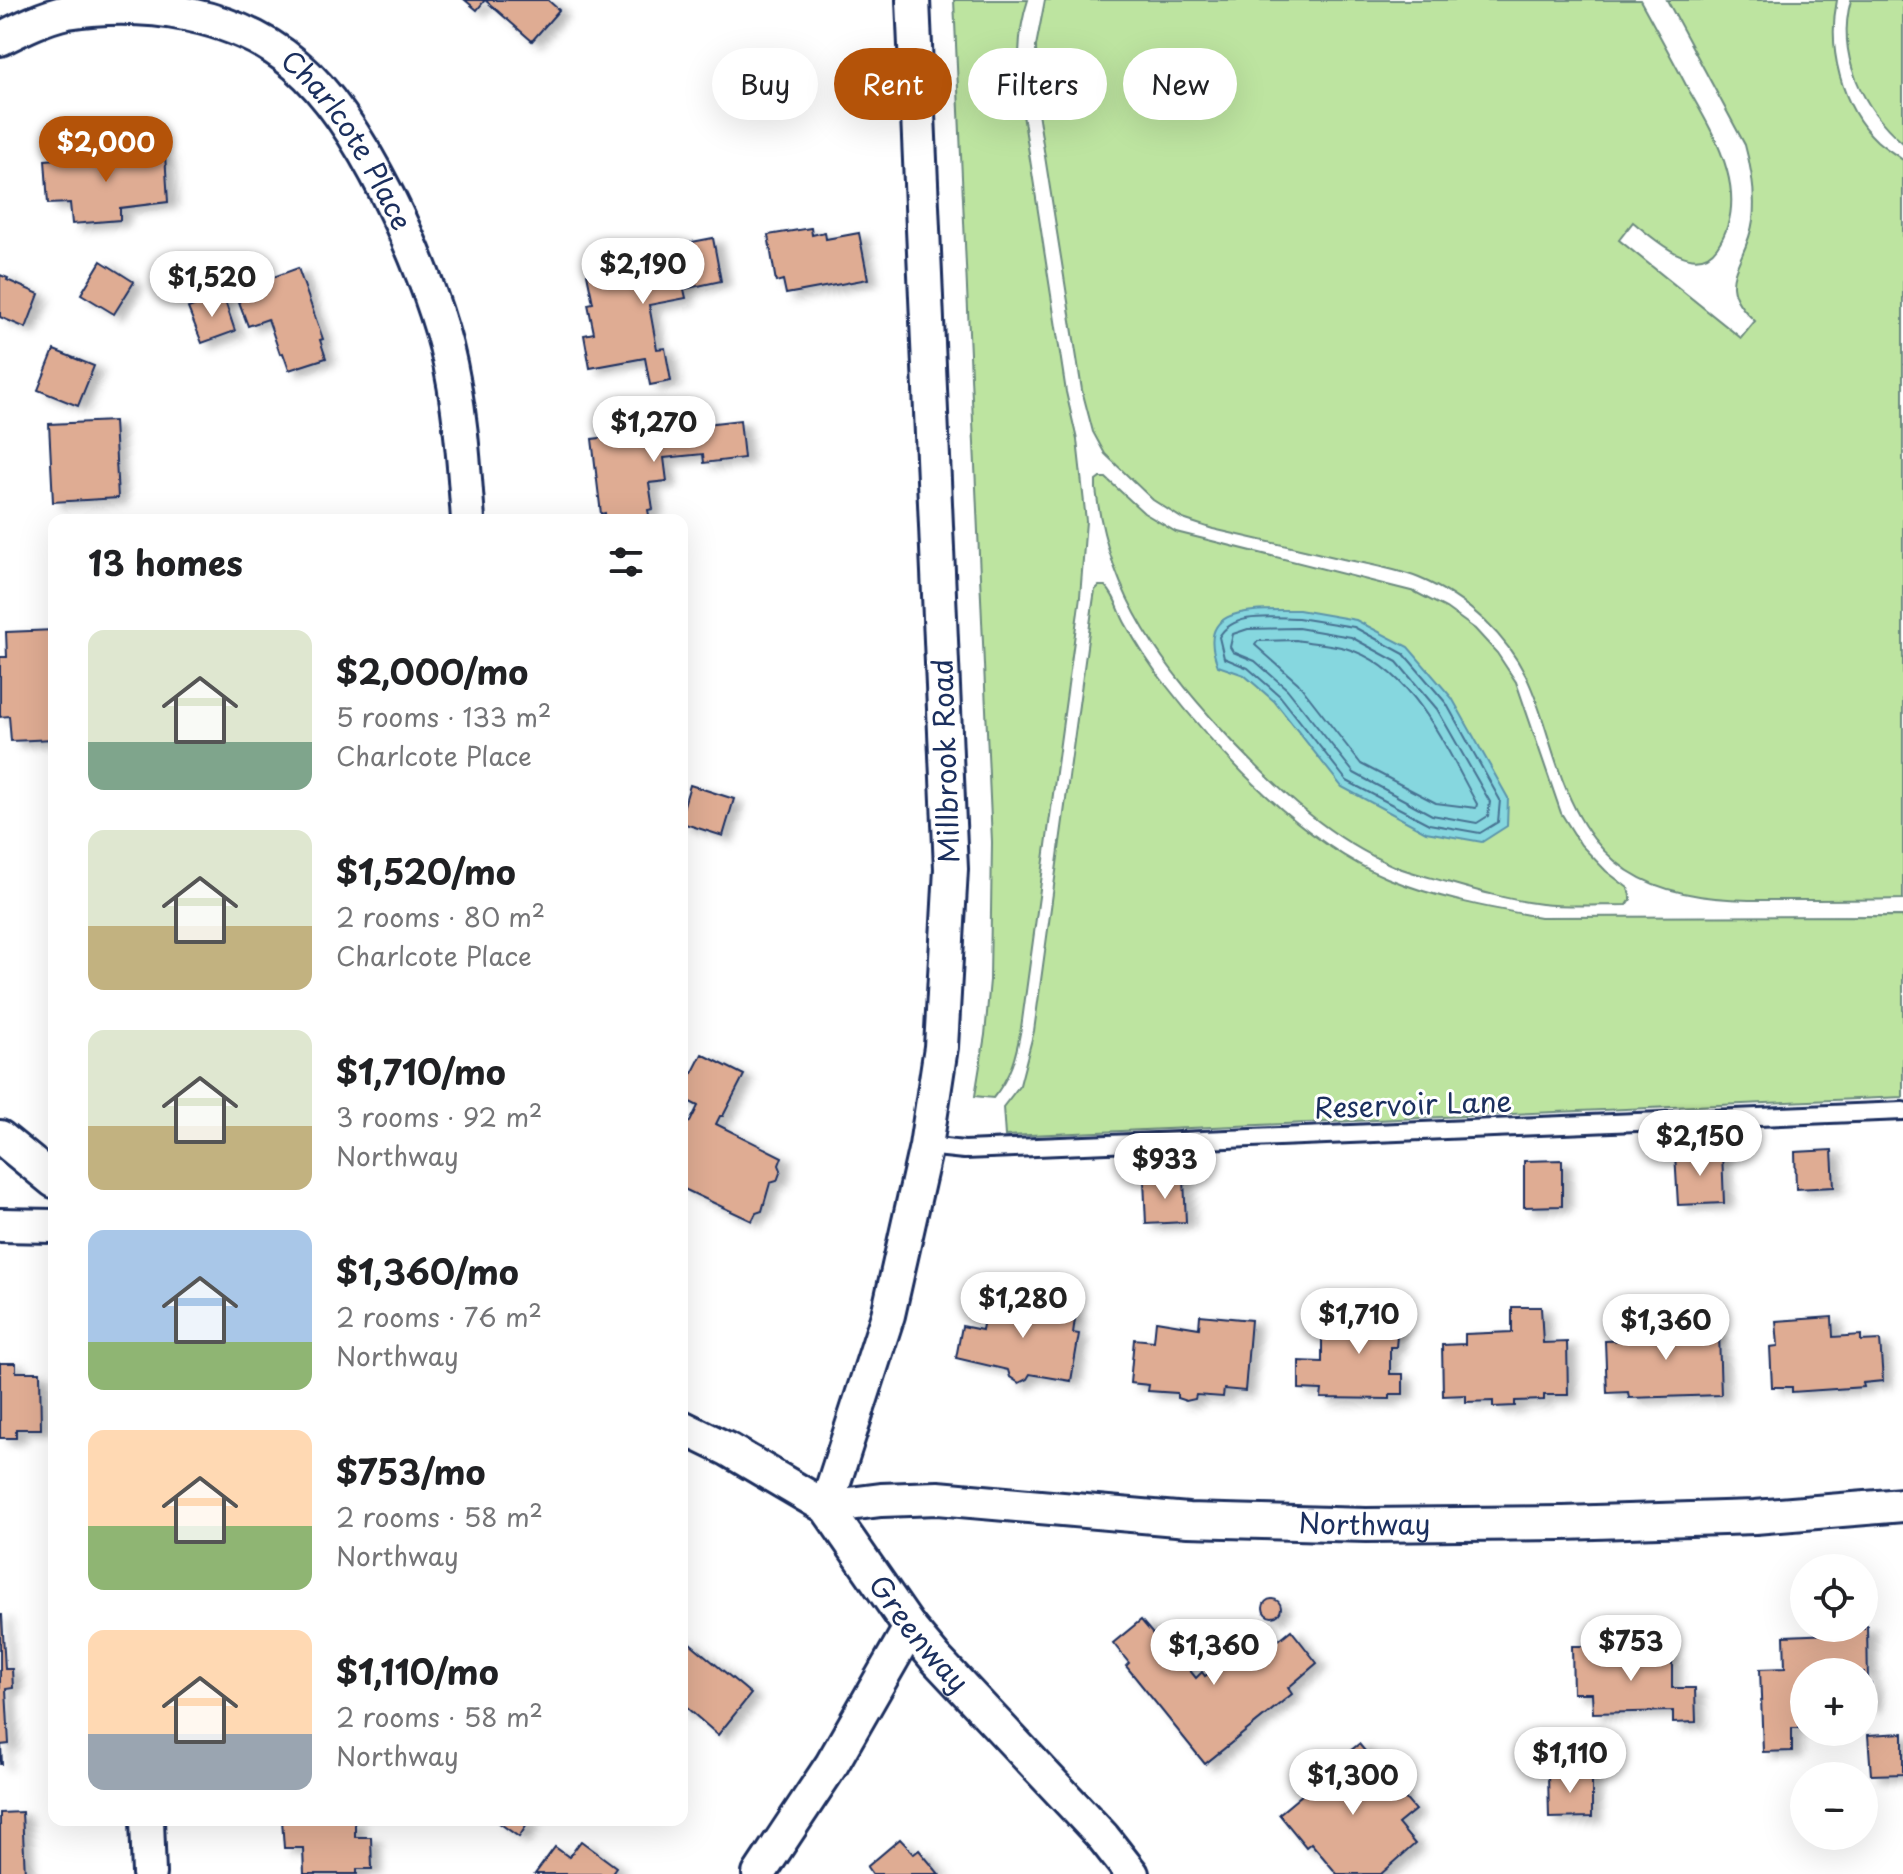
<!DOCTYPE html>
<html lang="en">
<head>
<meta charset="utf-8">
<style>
  :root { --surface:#fff; --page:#f2f2f2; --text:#202124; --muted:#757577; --accent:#b45309 }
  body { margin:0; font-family:"Playpen Sans",sans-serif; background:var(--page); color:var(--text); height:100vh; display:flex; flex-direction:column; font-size:30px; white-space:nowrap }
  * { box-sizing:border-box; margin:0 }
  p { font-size:26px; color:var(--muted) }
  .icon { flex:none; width:44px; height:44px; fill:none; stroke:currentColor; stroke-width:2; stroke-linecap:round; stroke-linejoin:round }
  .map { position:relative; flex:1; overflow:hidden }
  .side { position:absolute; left:48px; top:514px; width:640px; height:1312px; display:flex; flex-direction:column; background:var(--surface); border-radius:16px; box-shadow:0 8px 32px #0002 }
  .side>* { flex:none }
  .banner { position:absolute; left:712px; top:48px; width:760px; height:72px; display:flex; gap:16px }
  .controls { position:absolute; left:1790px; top:1554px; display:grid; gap:16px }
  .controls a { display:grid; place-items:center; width:88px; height:88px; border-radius:50%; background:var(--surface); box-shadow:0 8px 32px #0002; font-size:40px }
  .price { position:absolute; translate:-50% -68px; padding:0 18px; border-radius:28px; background:#fff; color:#222; font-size:26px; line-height:52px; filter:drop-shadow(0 2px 4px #0008) }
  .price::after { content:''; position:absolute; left:50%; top:48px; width:24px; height:18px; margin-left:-12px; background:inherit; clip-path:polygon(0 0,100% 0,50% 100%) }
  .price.on { background:var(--accent); color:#fff }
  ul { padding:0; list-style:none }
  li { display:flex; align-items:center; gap:24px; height:200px; padding:0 40px }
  li span { display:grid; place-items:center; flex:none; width:224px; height:160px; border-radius:16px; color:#555 }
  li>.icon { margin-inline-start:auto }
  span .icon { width:96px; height:96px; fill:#fffc; stroke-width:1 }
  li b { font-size:34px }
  h2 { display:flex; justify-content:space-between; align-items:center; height:96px; padding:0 40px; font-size:34px }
  .pill { padding:0 28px; border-radius:36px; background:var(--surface); box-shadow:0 8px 32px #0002; font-size:28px; line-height:72px }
  .pill.on { background:var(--accent); color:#fff }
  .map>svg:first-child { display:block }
  .green { fill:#bde4a0; stroke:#6c8a7f; stroke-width:2 }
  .water { fill:#86d7df; stroke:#5b94ab; stroke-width:2 }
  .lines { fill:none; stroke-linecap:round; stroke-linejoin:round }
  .shore { stroke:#467292; stroke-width:2 }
  .building { fill:#dfac93; stroke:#1b2f5e; stroke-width:2; filter:url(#shadow) }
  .service-casing { stroke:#1b2f5e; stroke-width:22 }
  .minor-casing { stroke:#1b2f5e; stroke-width:38 }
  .service { stroke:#fff; stroke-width:16 }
  .minor { stroke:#fff; stroke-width:32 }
  .labels { text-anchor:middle; stroke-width:6; stroke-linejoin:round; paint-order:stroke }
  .street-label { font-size:28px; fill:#1b2f5e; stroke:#fff }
</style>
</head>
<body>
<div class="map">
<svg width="1903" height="1874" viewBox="0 0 1903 1874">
  <defs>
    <filter id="shadow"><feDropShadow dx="9" dy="5" stdDeviation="4" flood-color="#0004"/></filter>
  </defs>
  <rect width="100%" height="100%" fill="#fff"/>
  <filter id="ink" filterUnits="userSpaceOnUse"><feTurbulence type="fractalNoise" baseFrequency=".0125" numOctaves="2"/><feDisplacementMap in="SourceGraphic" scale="16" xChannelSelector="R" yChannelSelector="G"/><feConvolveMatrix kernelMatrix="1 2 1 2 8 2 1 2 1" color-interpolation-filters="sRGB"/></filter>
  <g filter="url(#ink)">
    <!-- green -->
    <g class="green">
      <path d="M954 0H1028C1016 35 1018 72 1022 108L1066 392 1077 440 1086 521 1080 597 1021 1028C1016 1056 1011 1076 993 1098L975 1096 985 1035 990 980 992 842Z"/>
      <path d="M1045 0H1640C1656 29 1672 58 1687 87 1713 133 1753 195 1717 247 1695 279 1652 237 1633 222L1619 240 1741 338 1755 321C1710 281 1747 266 1753 220 1756 193 1752 170 1745 145L1667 0H1837C1827 48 1841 107 1877 141 1885 148 1895 154 1903 160V899C1861 900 1818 900 1776 900 1665 901 1598 884 1559 770 1538 710 1534 668 1485 621 1467 604 1443 588 1419 578 1396 569 1368 564 1343 559 1300 549 1257 539 1213 529L1183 519 1153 500 1105 454 1093 432 1082 390 1037 106 1036 46Z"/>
      <path d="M1851 0H1903V143C1862 108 1836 55 1851 0Z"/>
      <path d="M1100 478H1106L1144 513 1176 532 1415 592 1446 608 1475 629 1497 653 1516 682 1561 813 1581 845 1606 871 1628 888 1631 899 1627 905C1599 905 1569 907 1541 904 1509 900 1478 891 1447 882 1429 877 1411 873 1394 866 1331 839 1283 794 1236 745 1164 668 1109 598 1096 489V481Z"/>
      <path d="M1099 586H1105C1116 596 1118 611 1125 623 1137 645 1150 665 1165 684 1220 755 1303 843 1387 878 1435 898 1489 908 1540 917L1903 916V1097L1005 1136 1003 1107 1020 1085 1034 1031 1093 603 1095 590Z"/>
    </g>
    <!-- water -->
    <path class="water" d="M1299 610 1356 620 1408 647 1452 698 1508 798 1507 826 1482 842 1426 832 1342 787 1274 701 1244 675 1218 666C1193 603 1257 611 1299 610Z"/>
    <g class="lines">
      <!-- shore -->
      <g class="shore">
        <path d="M1298 618 1354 627 1404 654 1446 703 1500 800 1498 822 1480 833 1429 824 1347 781 1280 696 1248 668 1224 658 1219 637C1234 611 1273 618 1298 618Z"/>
        <path d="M1298 628 1351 637 1397 662 1437 709 1490 802 1488 816 1477 823 1432 815 1354 773 1287 689 1255 661 1233 652 1230 647 1233 634 1248 629Z"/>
        <path d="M1296 640C1312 643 1329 644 1345 648 1413 667 1445 747 1477 804L1476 808 1436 803 1361 764 1298 683 1255 645 1258 641Z"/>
      </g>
    </g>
    <!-- building -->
    <g class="building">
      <path d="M465 0H548L559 10 532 41 485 0 477 10Z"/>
      <path d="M143 152V155L165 154 168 202 120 208V220L72 224 70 203 48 204 45 160Z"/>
      <path d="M811 228 812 235 825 232 826 239 859 233 868 279 786 294 783 280 776 282 768 235Z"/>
      <path d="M713 238 721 281 684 289 686 298 649 305 657 349 665 348 671 381 650 385 645 358 590 368 584 335 594 333 588 304 593 303 587 274 674 259 671 246Z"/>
      <path d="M101 261 134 282 114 314 81 294Z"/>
      <path d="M298 268 323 339 320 340 326 358 289 370 283 353 280 354 268 319 248 326 235 291Z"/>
      <path d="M0 275 8 278 7 280 39 294 26 328 0 317Z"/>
      <path d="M223 295 235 331 202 343 188 308Z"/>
      <path d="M54 350 94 366 78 406 38 390Z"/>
      <path d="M740 420 744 458 704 463 703 454 664 458 667 481 649 483 653 509 648 510 650 520H606L605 513 601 514 592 439 662 431 663 435 697 431V425Z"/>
      <path d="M114 421 118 498 53 502 49 424Z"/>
      <path d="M54 630V739L11 741 9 716 0 717V657H7L6 632Z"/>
      <path d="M690 785 734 799 723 836 682 823V812Z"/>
      <path d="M702 1054 744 1075 723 1116H720L716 1124 782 1157 779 1165 781 1170 777 1181 770 1183 762 1211 756 1213 752 1221 682 1188V1128L684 1124 690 1122 698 1106 682 1098V1093Z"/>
      <path d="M1832 1150 1834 1187 1796 1189 1795 1152Z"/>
      <path d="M1722 1152 1724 1203 1678 1205 1675 1154Z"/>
      <path d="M1562 1160V1206L1524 1207V1161Z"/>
      <path d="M1184 1179 1186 1222 1146 1224 1144 1180Z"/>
      <path d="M1361 1291H1394L1397 1336 1396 1347H1390V1374H1403V1394H1390V1399L1321 1398 1322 1390 1299 1389V1361L1322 1362V1337H1358Z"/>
      <path d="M1001 1294 1023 1298 1022 1306 1076 1312 1073 1333 1079 1334 1071 1381 1030 1374 1027 1379 1019 1383 1010 1377 1008 1370 956 1358 962 1326 982 1330 987 1301 999 1303Z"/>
      <path d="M1512 1307H1541L1543 1343 1567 1342 1568 1395H1544V1400L1515 1401V1406L1493 1407V1401L1466 1402V1395L1443 1396 1442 1345 1465 1344V1334L1512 1332Z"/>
      <path d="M1200 1315 1251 1320 1245 1391 1224 1389 1223 1397 1196 1395 1195 1399 1186 1401 1177 1398V1393L1148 1391 1149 1385 1130 1383 1134 1339 1154 1341 1156 1321 1199 1328Z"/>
      <path d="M1711 1317 1712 1335 1719 1334 1721 1395 1629 1398 1628 1392 1607 1393 1605 1341 1627 1340V1332L1671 1331V1318Z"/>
      <path d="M1832 1317 1833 1337 1861 1335V1341L1880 1340 1883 1381 1863 1383 1864 1387 1792 1392V1387H1772L1770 1347 1778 1346 1776 1321Z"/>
      <path d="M0 1363H16V1372H40L41 1429H16V1438H0Z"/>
      <circle cx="1272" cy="1608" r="9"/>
      <path d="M0 1615H2L5 1669H12L13 1688 6 1689 9 1744 1 1745 2 1764H0Z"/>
      <path d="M1141 1620 1157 1639 1161 1635 1196 1678 1202 1672 1205 1676 1238 1651 1249 1664 1291 1630 1317 1663 1288 1688 1292 1694 1205 1764 1126 1666 1129 1663 1113 1643Z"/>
      <path d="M1864 1625H1867L1868 1684H1871L1872 1705H1864V1672H1804V1728H1792V1751L1763 1752 1760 1669 1785 1668 1784 1636 1833 1634V1628H1864Z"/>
      <path d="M684 1638 751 1694 718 1735 687 1708 682 1714Z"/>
      <path d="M1572 1646H1607L1608 1654 1672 1653V1688H1695L1696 1722 1673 1723V1711L1593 1713 1592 1693H1573Z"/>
      <path d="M1903 1733V1774L1871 1775 1868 1735Z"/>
      <path d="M1359 1744 1415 1810 1398 1824 1415 1844 1381 1874H1337L1311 1843 1306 1847 1279 1814 1339 1764 1336 1762Z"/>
      <path d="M1592 1773V1817L1549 1818 1548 1774Z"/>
      <path d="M22 1812 25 1874H0V1813Z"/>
      <path d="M282 1820H355V1837H371L372 1869H357V1874H304L303 1848H284Z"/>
      <path d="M495 1820H530L519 1837Z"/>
      <path d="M900 1839 914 1854 919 1850 939 1874H872L867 1867Z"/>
      <path d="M581 1841 616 1867 611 1874H535L555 1847 569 1857Z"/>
    </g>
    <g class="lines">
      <!-- service casing -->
      <g class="service-casing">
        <path id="service" d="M926 1146 964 1150 1903 1111"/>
      </g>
      <!-- minor casing -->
      <g class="minor-casing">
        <g id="minor">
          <path id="s1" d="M0 39C22 28 44 17 67 12 144 0 236 13 296 65 361 120 425 264 446 346 460 402 464 462 468 520"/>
          <path d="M0 1137 54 1181"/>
          <path d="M0 1225 54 1226"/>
          <path id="s2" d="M682 1427 729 1450 826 1507 910 1628 936 1659 1103 1837 1132 1874"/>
          <path d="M826 1507 888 1315 926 1146 941 1047 951 869 913 0"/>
          <path id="s3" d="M826 1507 881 1500 938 1498 1188 1520 1366 1525 1563 1523 1755 1517 1903 1505"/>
          <path d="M147 1820 149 1874"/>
          <path d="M759 1874 832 1764 910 1628"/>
        </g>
      </g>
      <!-- service -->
      <use href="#service" class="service"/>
      <!-- minor -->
      <use href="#minor" class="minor"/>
    </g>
  </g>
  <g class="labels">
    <!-- street labels -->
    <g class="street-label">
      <text dy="10" stroke="none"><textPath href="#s1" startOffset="406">Charlcote Place</textPath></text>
      <text transform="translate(946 761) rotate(-92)" y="10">Millbrook Road</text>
      <text transform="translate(1413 1105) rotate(-2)" y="10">Reservoir Lane</text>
      <text dy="10" stroke="none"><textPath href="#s3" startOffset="540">Northway</textPath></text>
      <text dy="10" stroke="none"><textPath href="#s2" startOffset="322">Greenway</textPath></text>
    </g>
  </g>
</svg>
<div class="controls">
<a><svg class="icon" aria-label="locate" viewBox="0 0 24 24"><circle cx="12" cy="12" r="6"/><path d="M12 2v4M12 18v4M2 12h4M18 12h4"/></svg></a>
<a>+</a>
<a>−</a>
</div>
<b class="price on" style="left:106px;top:184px">$2,000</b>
<b class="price" style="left:643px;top:306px">$2,190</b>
<b class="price" style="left:212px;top:319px">$1,520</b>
<b class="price" style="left:654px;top:464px">$1,270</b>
<b class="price" style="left:1700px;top:1178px">$2,150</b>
<b class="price" style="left:1165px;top:1201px">$933</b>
<b class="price" style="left:1023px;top:1340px">$1,280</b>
<b class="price" style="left:1359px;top:1356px">$1,710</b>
<b class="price" style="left:1666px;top:1362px">$1,360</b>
<b class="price" style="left:1631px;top:1683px">$753</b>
<b class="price" style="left:1214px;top:1687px">$1,360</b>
<b class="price" style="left:1570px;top:1795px">$1,110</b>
<b class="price" style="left:1353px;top:1817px">$1,300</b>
<div class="banner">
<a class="pill">Buy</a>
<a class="pill on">Rent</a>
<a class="pill">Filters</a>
<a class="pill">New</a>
</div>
<section class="side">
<h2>13 homes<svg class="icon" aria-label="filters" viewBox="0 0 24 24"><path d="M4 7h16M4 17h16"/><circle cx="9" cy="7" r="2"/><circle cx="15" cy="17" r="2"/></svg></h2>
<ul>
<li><span style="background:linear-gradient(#dfe7d0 70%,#7fa58c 0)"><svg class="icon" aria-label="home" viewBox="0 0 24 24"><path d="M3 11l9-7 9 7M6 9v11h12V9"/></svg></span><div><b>$2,000/mo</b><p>5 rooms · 133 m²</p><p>Charlcote Place</p></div></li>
<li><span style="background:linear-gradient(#dfe7d0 60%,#c2b280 0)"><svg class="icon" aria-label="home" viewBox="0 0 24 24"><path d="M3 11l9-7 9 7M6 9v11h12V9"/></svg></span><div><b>$1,520/mo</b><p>2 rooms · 80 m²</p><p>Charlcote Place</p></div></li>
<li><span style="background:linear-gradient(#dfe7d0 60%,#c2b280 0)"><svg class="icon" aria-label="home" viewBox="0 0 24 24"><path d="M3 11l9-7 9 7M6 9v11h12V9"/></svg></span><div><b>$1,710/mo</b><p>3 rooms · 92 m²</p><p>Northway</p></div></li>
<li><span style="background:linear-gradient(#a9c7e8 70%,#8fb573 0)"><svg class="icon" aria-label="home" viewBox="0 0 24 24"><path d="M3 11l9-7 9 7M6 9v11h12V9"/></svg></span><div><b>$1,360/mo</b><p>2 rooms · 76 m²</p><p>Northway</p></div></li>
<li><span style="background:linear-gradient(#ffd9b3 60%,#8fb573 0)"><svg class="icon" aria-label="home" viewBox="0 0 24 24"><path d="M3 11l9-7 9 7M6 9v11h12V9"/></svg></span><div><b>$753/mo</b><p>2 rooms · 58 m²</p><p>Northway</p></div></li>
<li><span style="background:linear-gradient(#ffd9b3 65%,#9aa5b1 0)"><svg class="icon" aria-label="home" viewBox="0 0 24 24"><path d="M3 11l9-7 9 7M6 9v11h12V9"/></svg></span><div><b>$1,110/mo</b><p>2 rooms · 58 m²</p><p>Northway</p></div></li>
</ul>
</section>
</div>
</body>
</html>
